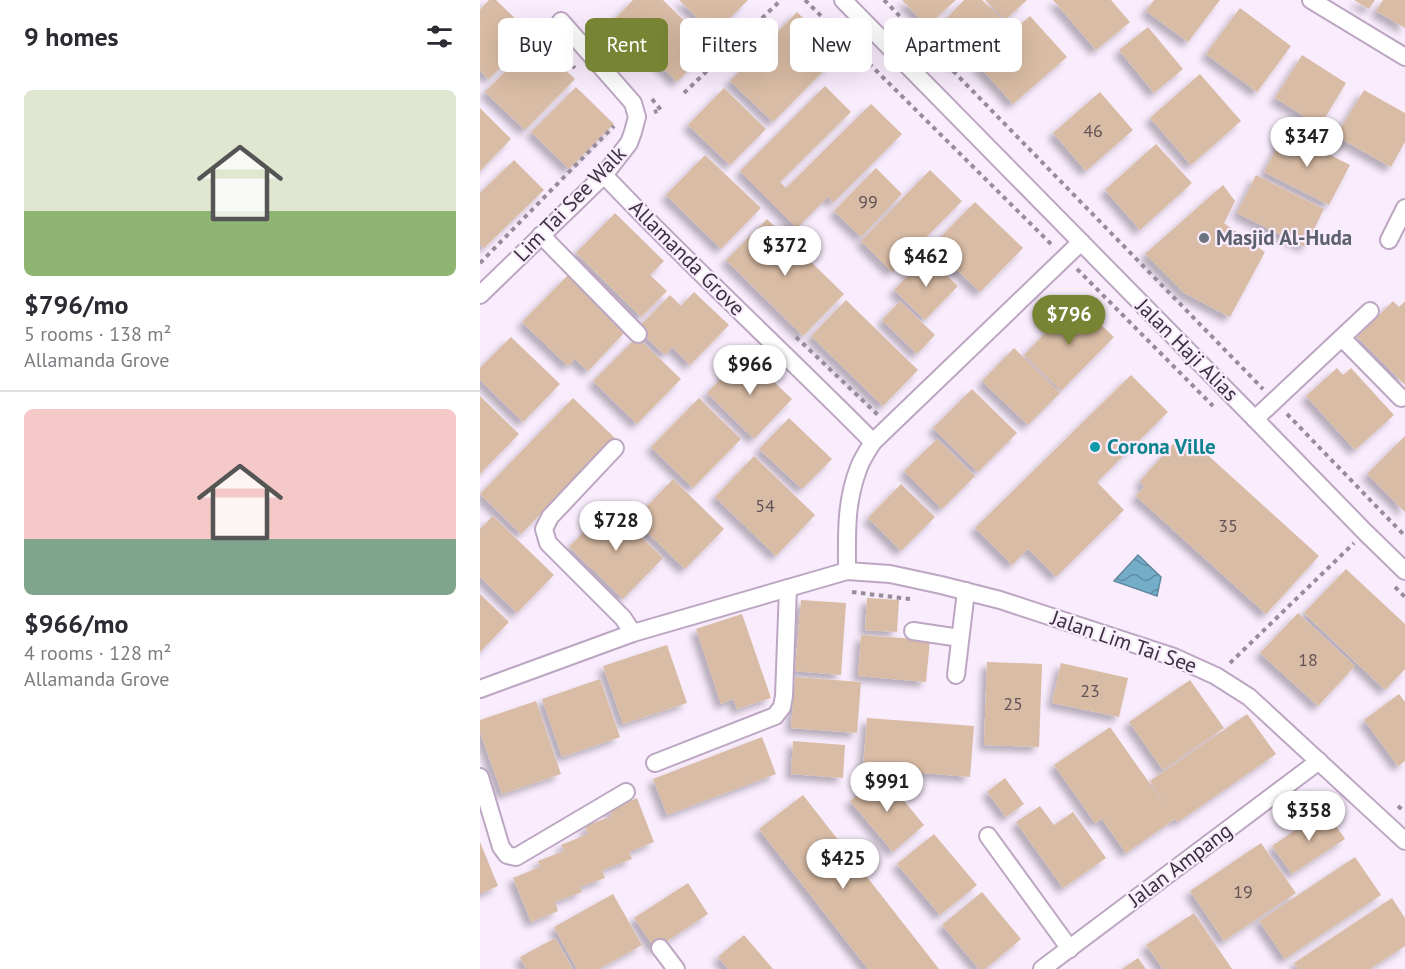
<!DOCTYPE html>
<html lang="en">
<head>
<meta charset="utf-8">
<style>
  :root { --surface:#fff; --page:#f2f2f3; --text:#2b2b33; --muted:#7c7c81; --line:#e1e1e2; --accent:#768433 }
  body { margin:0; font-family:"PT Sans",sans-serif; background:var(--page); color:var(--text); height:100vh; display:flex; flex-direction:column; font-size:22px; white-space:nowrap }
  * { box-sizing:border-box; margin:0 }
  p { font-size:20px; color:var(--muted) }
  .icon { flex:none; width:33px; height:33px; fill:none; stroke:currentColor; stroke-width:2; stroke-linecap:round; stroke-linejoin:round }
  .map { position:relative; flex:1; overflow:hidden }
  .sheet { display:flex; flex-direction:column; background:var(--surface); width:480px }
  .sheet>* { flex:none }
  .top-card { position:absolute; left:18px; top:18px; width:570px; height:54px; display:flex; gap:12px }
  .price { position:absolute; translate:-50% -51px; padding:0 14px; border-radius:21px; background:#fff; color:#222; font-size:20px; line-height:39px; filter:drop-shadow(0 2px 3px #0008) }
  .price::after { content:''; position:absolute; left:50%; top:36px; width:18px; height:14px; margin-left:-9px; background:inherit; clip-path:polygon(0 0,100% 0,50% 100%) }
  .price.selected { background:var(--accent); color:#fff }
  ul { padding:0; list-style:none }
  li { display:grid; align-content:center; gap:12px; height:318px; padding:0 24px }
  li+li { border-top:2px solid var(--line) }
  li span { display:grid; place-items:center; height:186px; border-radius:9px; color:#555 }
  li>.icon { margin-inline-start:auto }
  span .icon { width:108px; height:108px; fill:#fffc; stroke-width:1 }
  li b { font-size:26px }
  h2 { display:flex; justify-content:space-between; align-items:center; height:72px; padding:0 24px; font-size:26px }
  .pill { padding:0 21px; border-radius:9px; background:var(--surface); box-shadow:0 6px 24px #0002; font-size:21px; line-height:54px }
  .pill.selected { background:var(--accent); color:#fff }
  main { display:flex; flex:1; min-height:0 }
  .map>svg:first-child { display:block }
  .water { fill:url(#water-waves); stroke:#62889d; stroke-width:1.5 }
  .building { fill:#d9bca5; filter:url(#shadow) }
  .lines { fill:none; stroke-linecap:round; stroke-linejoin:round }
  .minor-casing { stroke:#bca6c2; stroke-width:20 }
  .path { stroke:#978c9a; stroke-width:4; stroke-dasharray:4.5 4.5; stroke-linecap:butt }
  .minor { stroke:#fff; stroke-width:16 }
  .worship-dot { fill:#6b7280; stroke:#f9ecfd; stroke-width:2 }
  .culture-dot { fill:#0f9aa8; stroke:#f9ecfd; stroke-width:2 }
  .labels { text-anchor:middle; stroke-width:4.5; stroke-linejoin:round; paint-order:stroke }
  .number-label { font-size:18px; fill:#625456 }
  .street-label { font-size:21px; fill:#3a313c; stroke:#f9ecfd }
  .worship-label { font-size:21px; font-weight:bold; fill:#5b616d; stroke:#f9ecfd; text-anchor:start }
  .culture-label { font-size:21px; font-weight:bold; fill:#0d838f; stroke:#f9ecfd; text-anchor:start }
</style>
</head>
<body>
<main>
<section class="sheet">
<h2>9 homes<svg class="icon" aria-label="filters" viewBox="0 0 24 24"><path d="M4 7h16M4 17h16"/><circle cx="9" cy="7" r="2"/><circle cx="15" cy="17" r="2"/></svg></h2>
<ul>
<li><span style="background:linear-gradient(#dfe7d0 65%,#8fb573 0)"><svg class="icon" aria-label="home" viewBox="0 0 24 24"><path d="M3 11l9-7 9 7M6 9v11h12V9"/></svg></span><div><b>$796/mo</b><p>5 rooms · 138 m²</p><p>Allamanda Grove</p></div></li>
<li><span style="background:linear-gradient(#f6c9c9 70%,#7fa58c 0)"><svg class="icon" aria-label="home" viewBox="0 0 24 24"><path d="M3 11l9-7 9 7M6 9v11h12V9"/></svg></span><div><b>$966/mo</b><p>4 rooms · 128 m²</p><p>Allamanda Grove</p></div></li>
</ul>
</section>
<div class="map">
<svg width="925" height="969" viewBox="0 0 925 969">
  <defs>
    <pattern id="water-waves" width="16" height="10" patternUnits="userSpaceOnUse" patternTransform="scale(1.5)"><rect width="16" height="10" fill="#73adc7"/><path d="M0 5q4-4 8 0t8 0" fill="none" stroke="#5f8da3"/></pattern>
    <filter id="shadow"><feDropShadow dx="-5.5" dy="5.5" stdDeviation="3" flood-color="#0004"/></filter>
  </defs>
  <rect width="100%" height="100%" fill="#f9ecfd"/>
  <!-- water -->
  <path class="water" d="M658 555 681 577 677 596 634 581Z"/>
  <!-- building -->
  <g class="building">
    <path d="M9 0H16L52 35 9 79 0 71V10Z"/>
    <path d="M153 0H183L231 47 197 82 134 20Z"/>
    <path d="M199 0H268L234 34Z"/>
    <path d="M422 0H476L447 26Z"/>
    <path d="M484 0H502L523 20 478 67 448 38Z"/>
    <path d="M505 0H547L525 20Z"/>
    <path d="M573 0H631L650 22 616 50Z"/>
    <path d="M674 0H740L708 42 666 11Z"/>
    <path d="M874 0H895L889 9Z"/>
    <path d="M903 0H925V28L896 11Z"/>
    <path d="M760 8 811 46 777 92 726 54Z"/>
    <path d="M317 12 360 54 293 122 250 81Z"/>
    <path d="M550 16 587 57 533 104 496 63Z"/>
    <path d="M668 27 703 69 674 93 639 50Z"/>
    <path d="M55 41 95 79 45 130 5 92Z"/>
    <path d="M822 55 866 83 840 126 795 98Z"/>
    <path d="M720 74 761 121 711 165 670 118Z"/>
    <path d="M345 86 371 112 300 182 306 188 391 104 422 134 353 203 348 197 317 228 260 171Z"/>
    <path d="M96 87 134 124 89 169 51 132Z"/>
    <path d="M244 88 286 129 250 165 208 125Z"/>
    <path d="M884 90 925 113V142L911 167 856 136Z"/>
    <path d="M620 92 653 130 606 171 573 133Z"/>
    <path d="M0 108 31 139 0 171Z"/>
    <path d="M805 132 870 165 849 205 784 172Z"/>
    <path d="M676 144 712 183 660 230 625 190Z"/>
    <path d="M225 155 281 208 241 249 186 195Z"/>
    <path d="M34 160 64 190 4 248 0 245V193Z"/>
    <path d="M396 168 422 194 381 237 354 211Z"/>
    <path d="M450 170 482 201 412 272 381 241Z"/>
    <path d="M776 175 844 209 825 247 757 213Z"/>
    <path d="M743 185 755 201 744 223 785 252 750 317 704 293 665 254Z"/>
    <path d="M495 202 543 248 500 292 452 246Z"/>
    <path d="M135 213 184 261 170 275 187 291 161 317 96 253Z"/>
    <path d="M287 219 364 294 323 336 246 260Z"/>
    <path d="M447 256 478 286 445 320 414 290Z"/>
    <path d="M88 275 146 331 108 371 95 359 88 366 42 322Z"/>
    <path d="M214 292 249 325 210 365 192 347 185 355 157 329 190 295 201 306Z"/>
    <path d="M366 300 438 370 403 406 331 336Z"/>
    <path d="M420 301 455 335 437 354 402 320Z"/>
    <path d="M596 301 634 337 581 391 544 355Z"/>
    <path d="M913 301 919 307 925 301V385L877 337Z"/>
    <path d="M31 337 80 384 43 422 0 380V368Z"/>
    <path d="M157 337 201 379 157 424 113 381Z"/>
    <path d="M534 348 580 393 548 425 502 381Z"/>
    <path d="M265 354 312 399 274 439 227 393Z"/>
    <path d="M857 368 863 375 871 368 914 415 875 450 826 396Z"/>
    <path d="M651 375 688 412 617 482 644 510 576 577 548 549 532 565 495 528Z"/>
    <path d="M492 389 537 433 498 472 453 428Z"/>
    <path d="M0 396 39 434 0 474Z"/>
    <path d="M93 398 135 438 41 534 0 494Z"/>
    <path d="M219 398 261 439 213 488 171 447Z"/>
    <path d="M309 418 352 459 322 489 279 449Z"/>
    <path d="M925 436V512L887 474Z"/>
    <path d="M709 438 839 556 786 614 656 496 664 487 660 481 694 443 700 449Z"/>
    <path d="M457 439 495 476 462 509 424 471Z"/>
    <path d="M274 456 335 515 296 556 235 497Z"/>
    <path d="M193 479 244 529 205 569 154 520Z"/>
    <path d="M421 484 455 517 421 551 388 518Z"/>
    <path d="M129 506 183 558 143 599 89 547Z"/>
    <path d="M13 516 74 575 37 613 0 577V529Z"/>
    <path d="M866 569 925 624V669L905 690 824 613Z"/>
    <path d="M0 594 29 622 0 652Z"/>
    <path d="M387 598 419 600 417 632 385 630Z"/>
    <path d="M321 600 366 603 361 675 315 671Z"/>
    <path d="M818 613 875 666 838 706 780 653Z"/>
    <path d="M262 614 291 698 257 709 253 699 241 704 216 629Z"/>
    <path d="M381 635 450 640 446 682 378 676Z"/>
    <path d="M187 645 207 703 143 724 123 666Z"/>
    <path d="M507 662 562 664 559 747 504 745Z"/>
    <path d="M581 663 648 678 639 717 572 703Z"/>
    <path d="M315 677 381 682 377 733 311 728Z"/>
    <path d="M120 679 140 737 82 757 62 699Z"/>
    <path d="M710 680 744 728 683 770 649 722Z"/>
    <path d="M919 694 925 702V761L918 766 884 720Z"/>
    <path d="M56 701 81 774 22 794 0 732V720Z"/>
    <path d="M767 714 796 754 698 822 695 819 646 853 622 819 615 823 574 765 630 727 687 808 670 781Z"/>
    <path d="M387 718 494 726 490 777 383 768Z"/>
    <path d="M282 737 296 774 187 815 173 779Z"/>
    <path d="M313 741 365 745 363 778 311 774Z"/>
    <path d="M402 774 444 825 413 852 370 801Z"/>
    <path d="M525 778 544 804 526 817 507 792Z"/>
    <path d="M323 795 459 969H388L279 829Z"/>
    <path d="M157 798 174 842 149 852 152 859 122 870 125 878 100 887 102 892 75 902 78 911 51 922 33 878 60 867 58 861 84 851 81 845 108 834 105 826 132 816 129 809Z"/>
    <path d="M560 806 574 825 593 812 626 858 583 888 536 822Z"/>
    <path d="M845 810 865 839 812 874 792 846Z"/>
    <path d="M454 834 497 885 460 915 417 864Z"/>
    <path d="M0 842 18 886 0 894Z"/>
    <path d="M781 843 816 893 744 941 710 891Z"/>
    <path d="M875 857 901 895 805 959 779 921Z"/>
    <path d="M208 883 228 914 175 949 154 918Z"/>
    <path d="M502 892 541 939 505 969H499L462 925Z"/>
    <path d="M133 894 162 945 119 969H97L74 927Z"/>
    <path d="M912 898 925 918V946L890 969H818L814 963Z"/>
    <path d="M714 913 752 969H683L666 945Z"/>
    <path d="M264 935 293 969H248L238 957Z"/>
    <path d="M75 938 93 969H46L40 957Z"/>
    <path d="M658 958 666 969H642Z"/>
  </g>
  <g class="lines">
    <!-- minor casing -->
    <g class="minor-casing">
      <g id="minor">
        <path d="M363 0 775 419 885 532 925 571"/>
        <path d="M831 0 925 57"/>
        <path d="M124 175C211 267 304 352 393 442"/>
        <path d="M61 235 158 334"/>
        <path d="M909 240 925 208"/>
        <path d="M0 295 124 175 149 143 153 132 157 117 153 103 81 21"/>
        <path d="M862 338 921 398"/>
        <path d="M775 419 890 311"/>
        <path d="M135 448 70 517 64 529 68 543 143 618 153 633"/>
        <path d="M367 571C367 534 365 503 379 467 382 459 388 450 393 442L601 242"/>
        <path d="M433 631 480 638"/>
        <path d="M476 675 486 591"/>
        <path d="M0 689 153 633 367 571 410 574 461 585 520 600 694 657 736 676 769 697 925 841"/>
        <path d="M175 763 295 716 302 707 304 696 308 588"/>
        <path d="M0 777 21 847 27 855 36 857 146 792"/>
        <path d="M508 836 590 949"/>
        <path d="M180 948 196 969"/>
        <path d="M562 969 839 761"/>
      </g>
    </g>
    <!-- path -->
    <g class="path">
      <path d="M325 0 572 245"/>
      <path d="M404 0 783 389"/>
      <path d="M61 35 95 68"/>
      <path d="M204 93 301 0"/>
      <path d="M172 99 181 110 174 112"/>
      <path d="M0 263 134 126"/>
      <path d="M597 269 733 406"/>
      <path d="M316 337 398 415"/>
      <path d="M807 414 925 536"/>
      <path d="M915 587 925 597"/>
      <path d="M372 592 430 599"/>
      <path d="M750 663 874 543"/>
      <path d="M918 806 925 812"/>
    </g>
    <!-- minor -->
    <use href="#minor" class="minor"/>
  </g>
  <!-- markers -->
  <circle class="worship-dot" cx="724" cy="238" r="6"/>
  <circle class="culture-dot" cx="615" cy="447" r="6"/>
  <g class="labels">
    <!-- number labels -->
    <g class="number-label">
      <text x="613" y="137">46</text>
      <text x="388" y="208">99</text>
      <text x="285" y="512">54</text>
      <text x="748" y="532">35</text>
      <text x="828" y="666">18</text>
      <text x="610" y="697">23</text>
      <text x="533" y="710">25</text>
      <text x="763" y="898">19</text>
    </g>
    <!-- street labels -->
    <g class="street-label">
      <text transform="translate(90 204) rotate(-46)" y="7">Lim Tai See Walk</text>
      <text transform="translate(207 258) rotate(45)" y="7">Allamanda Grove</text>
      <text transform="translate(707 350) rotate(45)" y="7">Jalan Haji Alias</text>
      <text transform="translate(644 642) rotate(19)" y="7">Jalan Lim Tai See</text>
      <text transform="translate(700 865) rotate(-37)" y="7">Jalan Ampang</text>
    </g>
    <!-- worship labels -->
    <g class="worship-label">
      <text x="736" y="245">Masjid Al-Huda</text>
    </g>
    <!-- culture labels -->
    <g class="culture-label">
      <text x="627" y="454">Corona Ville</text>
    </g>
  </g>
</svg>
<b class="price" style="left:827px;top:168px">$347</b>
<b class="price" style="left:305px;top:277px">$372</b>
<b class="price" style="left:446px;top:288px">$462</b>
<b class="price selected" style="left:589px;top:346px">$796</b>
<b class="price" style="left:270px;top:396px">$966</b>
<b class="price" style="left:136px;top:552px">$728</b>
<b class="price" style="left:407px;top:813px">$991</b>
<b class="price" style="left:829px;top:842px">$358</b>
<b class="price" style="left:363px;top:890px">$425</b>
<div class="top-card">
<a class="pill">Buy</a>
<a class="pill selected">Rent</a>
<a class="pill">Filters</a>
<a class="pill">New</a>
<a class="pill">Apartment</a>
</div>
</div>
</main>
</body>
</html>
